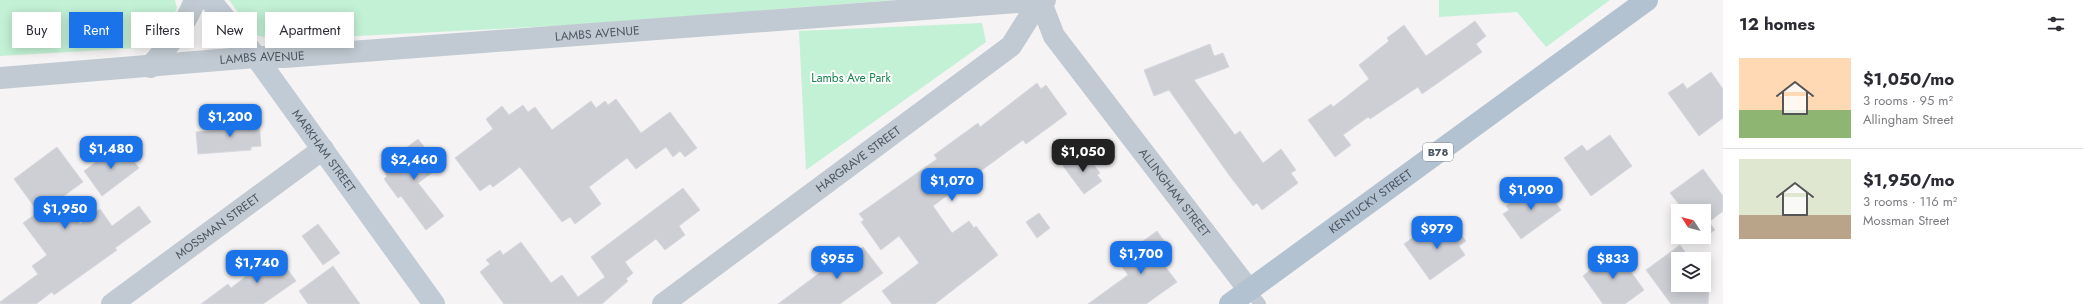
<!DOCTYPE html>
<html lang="en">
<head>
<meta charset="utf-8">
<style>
  :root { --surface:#fff; --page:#f7f7f7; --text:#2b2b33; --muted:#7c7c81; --line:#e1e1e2; --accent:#1a73e8 }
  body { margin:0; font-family:Jost,sans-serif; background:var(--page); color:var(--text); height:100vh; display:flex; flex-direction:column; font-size:15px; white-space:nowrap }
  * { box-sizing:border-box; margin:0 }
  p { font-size:13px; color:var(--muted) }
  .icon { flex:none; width:22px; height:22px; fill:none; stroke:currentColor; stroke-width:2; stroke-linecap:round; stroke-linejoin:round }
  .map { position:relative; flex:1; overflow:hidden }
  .side { display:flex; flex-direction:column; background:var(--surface); width:360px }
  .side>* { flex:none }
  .hud { position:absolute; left:12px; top:12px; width:380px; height:36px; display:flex; gap:8px }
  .needle { width:26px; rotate:306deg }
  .fabs { position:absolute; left:1671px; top:204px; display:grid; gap:8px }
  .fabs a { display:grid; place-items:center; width:40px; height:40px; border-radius:0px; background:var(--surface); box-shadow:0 2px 10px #0003; font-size:20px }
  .price { position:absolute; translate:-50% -34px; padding:0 9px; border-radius:8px; background:var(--accent); color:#fff; font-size:13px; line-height:26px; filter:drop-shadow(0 1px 2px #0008) }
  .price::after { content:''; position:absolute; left:50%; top:24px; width:12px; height:9px; margin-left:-6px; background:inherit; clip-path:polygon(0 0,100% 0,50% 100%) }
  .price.on { background:#222; color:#fff }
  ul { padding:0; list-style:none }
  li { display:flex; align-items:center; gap:12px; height:100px; padding:0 16px }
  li+li { border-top:1px solid var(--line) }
  li span { display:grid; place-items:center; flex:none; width:112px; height:80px; border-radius:0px; color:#555 }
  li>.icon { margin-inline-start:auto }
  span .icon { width:48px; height:48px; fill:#fffc; stroke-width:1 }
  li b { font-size:17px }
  h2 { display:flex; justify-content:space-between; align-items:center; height:48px; padding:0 16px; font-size:17px }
  .chip { padding:0 14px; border-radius:0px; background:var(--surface); box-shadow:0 2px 10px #0003; font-size:14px; line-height:36px }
  .chip.on { background:var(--accent); color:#fff }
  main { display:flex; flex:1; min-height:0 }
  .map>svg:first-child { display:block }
  .green { fill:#c3f1d5 }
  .building { fill:#cdcfd5; stroke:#d7d9de }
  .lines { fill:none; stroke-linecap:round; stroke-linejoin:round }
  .lane { stroke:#c1cad2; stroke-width:12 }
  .street { stroke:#c1cad2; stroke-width:22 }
  .secondary { stroke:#c1cbd6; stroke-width:22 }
  .primary { stroke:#b3c2d1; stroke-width:22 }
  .labels { text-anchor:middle; stroke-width:4; stroke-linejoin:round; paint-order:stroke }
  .shield { fill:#fff; stroke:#808990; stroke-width:1 }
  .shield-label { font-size:11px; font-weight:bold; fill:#4a5661 }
  .street-label { font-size:12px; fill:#4a5661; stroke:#fff }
  .park-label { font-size:12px; fill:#17864f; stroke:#fff }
</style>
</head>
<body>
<main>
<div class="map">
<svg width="1723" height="304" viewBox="0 0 1723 304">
  <rect width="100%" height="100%" fill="#f5f3f3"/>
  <!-- green -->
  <g class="green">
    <path d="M0 0H175L177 8 166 31 138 48 0 56Z"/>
    <path d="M229 0H896L573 25 280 40 255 35Z"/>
    <path d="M1439 0H1610L1546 47 1517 12 1439 17Z"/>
    <path d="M982 23 986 42 806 170 799 31Z"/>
  </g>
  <!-- building -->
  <g class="building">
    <path d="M1475 21 1486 36 1476 44 1482 52 1422 94 1418 87 1370 119 1368 117 1343 135 1351 145 1335 157 1308 120 1331 104 1333 107 1369 79 1359 65 1389 41 1387 38 1404 25 1426 56Z"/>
    <path d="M1210 44 1214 56 1223 53 1229 67 1194 80 1235 135 1240 131 1263 163 1281 149 1296 170 1291 173 1298 183 1262 210 1257 203 1253 206 1229 175 1169 90 1154 96 1144 70Z"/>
    <path d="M1711 72 1723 89V118L1699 136 1668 93 1683 83 1687 89Z"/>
    <path d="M1037 83 1041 89 1046 85 1067 114 1026 144 1023 140 933 206 952 233 969 221 974 228 976 226 998 255 935 304H892L882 291 919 263 899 236 881 250 861 222 864 220 859 214 937 159 934 155 978 123 980 127Z"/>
    <path d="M616 99 641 133 670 112 697 148 685 157 680 151 673 157 666 147 636 169 627 158 589 187 601 204 575 224 570 217 562 222 520 167 493 187 490 184 480 191 455 158 493 129 486 119 502 106 509 115 523 105 528 112 535 107 552 130 591 101 596 108 605 101 608 105Z"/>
    <path d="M259 120 261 146 251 147V150L198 154 196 132 231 129V122Z"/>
    <path d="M1610 135 1632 166 1591 196 1564 158 1582 145 1587 151Z"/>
    <path d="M418 139 440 167 418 183 444 216 426 230 401 196 398 198 384 179 387 176 381 167Z"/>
    <path d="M120 144 139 168 102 196 84 171Z"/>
    <path d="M57 147 83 182 61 198 80 224 100 209 112 226 139 206 151 222 115 248 117 250 54 295 52 292 36 304H0V302L38 274 32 266 47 255 23 223 38 212 14 179Z"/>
    <path d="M1081 153 1085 159 1088 157 1100 173 1097 175 1102 181 1084 194 1063 166Z"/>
    <path d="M1703 169 1723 196V211L1709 222 1715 230 1698 242 1694 237H1704V211H1678L1682 208 1670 193Z"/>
    <path d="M1543 185 1561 210 1521 239 1503 214 1509 210 1506 206 1522 194 1525 198Z"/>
    <path d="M683 188 700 210 679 226 685 235 665 250 656 239 625 262 633 273 626 279 628 281 602 304H504L480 272 490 264 486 260 500 250 503 255 521 242 551 283 562 275 578 297 605 277 591 257Z"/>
    <path d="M1039 213 1050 228 1037 238 1026 222Z"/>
    <path d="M1452 223 1466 241 1459 246 1465 255 1430 280 1404 244 1420 232 1427 241Z"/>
    <path d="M318 224 340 253 323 265 302 236Z"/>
    <path d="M1157 231 1172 252 1161 261 1177 282 1146 304H1088L1128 275 1117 260Z"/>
    <path d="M1680 245 1690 259H1678V285H1704V278L1709 286 1708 304H1671L1646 270Z"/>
    <path d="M863 247 883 273 840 304H778L826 268 821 261 833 251 841 262Z"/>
    <path d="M273 250 296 281 263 304H201L228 284 231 288 263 263 260 259Z"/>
    <path d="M1616 251 1644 290 1625 304H1603L1583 276 1590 270 1588 267 1605 254 1607 258Z"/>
    <path d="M333 266 360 304H308L299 291Z"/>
  </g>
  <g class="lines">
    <!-- lane -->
    <path class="lane" d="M1249 290 1260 304"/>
    <!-- street -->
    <g class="street">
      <path id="s1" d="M1040 0 1054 36 1249 290"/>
      <path d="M150 67C168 46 185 26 195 0"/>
      <path id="s2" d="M0 78 256 57H284L1045 0"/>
      <path id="s3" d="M112 304 323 149"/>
      <path id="s4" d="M663 304 1011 46 1040 0"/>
    </g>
    <!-- secondary -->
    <path class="secondary" id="s5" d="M210 0 256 57 434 304"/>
    <!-- primary -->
    <path class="primary" id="s6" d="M1230 304 1647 0"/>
  </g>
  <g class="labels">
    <!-- shield labels -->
    <rect class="shield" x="1423" y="143" width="30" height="18" rx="3"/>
    <g class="shield-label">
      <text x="1438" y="156">B78</text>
    </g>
    <!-- street labels -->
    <g class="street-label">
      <text dy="4" stroke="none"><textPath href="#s2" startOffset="599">LAMBS AVENUE</textPath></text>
      <text dy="4" stroke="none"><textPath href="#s2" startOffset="263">LAMBS AVENUE</textPath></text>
      <text dy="4" stroke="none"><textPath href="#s5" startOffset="189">MARKHAM STREET</textPath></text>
      <text dy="4" stroke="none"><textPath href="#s4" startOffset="243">HARGRAVE STREET</textPath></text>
      <text dy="4" stroke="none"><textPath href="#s1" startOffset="236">ALLINGHAM STREET</textPath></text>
      <text dy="4" stroke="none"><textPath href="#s6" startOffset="174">KENTUCKY STREET</textPath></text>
      <text dy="4" stroke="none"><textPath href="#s3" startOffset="131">MOSSMAN STREET</textPath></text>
    </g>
    <!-- park labels -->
    <g class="park-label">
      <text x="851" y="82">Lambs Ave Park</text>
    </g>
  </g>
</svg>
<div class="fabs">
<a><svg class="needle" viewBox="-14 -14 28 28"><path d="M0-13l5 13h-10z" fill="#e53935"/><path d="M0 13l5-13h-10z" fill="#7c7c81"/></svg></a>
<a><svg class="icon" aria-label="layers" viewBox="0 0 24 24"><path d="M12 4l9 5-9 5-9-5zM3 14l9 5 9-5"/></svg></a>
</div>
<b class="price" style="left:230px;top:138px">$1,200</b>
<b class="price" style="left:111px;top:170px">$1,480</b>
<b class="price on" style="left:1083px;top:173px">$1,050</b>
<b class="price" style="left:414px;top:181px">$2,460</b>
<b class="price" style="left:952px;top:202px">$1,070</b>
<b class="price" style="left:1531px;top:211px">$1,090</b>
<b class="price" style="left:65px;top:230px">$1,950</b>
<b class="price" style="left:1437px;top:250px">$979</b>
<b class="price" style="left:1141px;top:275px">$1,700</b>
<b class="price" style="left:837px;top:280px">$955</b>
<b class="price" style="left:1613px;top:280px">$833</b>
<b class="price" style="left:257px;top:284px">$1,740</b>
<div class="hud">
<a class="chip">Buy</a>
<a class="chip on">Rent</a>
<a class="chip">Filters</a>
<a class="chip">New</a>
<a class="chip">Apartment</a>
</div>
</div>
<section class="side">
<h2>12 homes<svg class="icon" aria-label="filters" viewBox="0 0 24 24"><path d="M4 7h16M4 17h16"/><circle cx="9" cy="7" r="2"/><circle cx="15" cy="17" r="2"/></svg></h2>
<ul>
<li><span style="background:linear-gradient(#ffd9b3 65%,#8fb573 0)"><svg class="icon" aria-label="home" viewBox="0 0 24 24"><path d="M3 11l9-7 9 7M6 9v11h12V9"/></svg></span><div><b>$1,050/mo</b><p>3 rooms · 95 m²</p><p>Allingham Street</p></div></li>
<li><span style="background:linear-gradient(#dfe7d0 70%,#b9a48a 0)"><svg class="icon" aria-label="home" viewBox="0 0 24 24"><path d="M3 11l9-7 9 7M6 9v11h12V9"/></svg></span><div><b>$1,950/mo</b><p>3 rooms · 116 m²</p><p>Mossman Street</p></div></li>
</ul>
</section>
</main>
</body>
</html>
